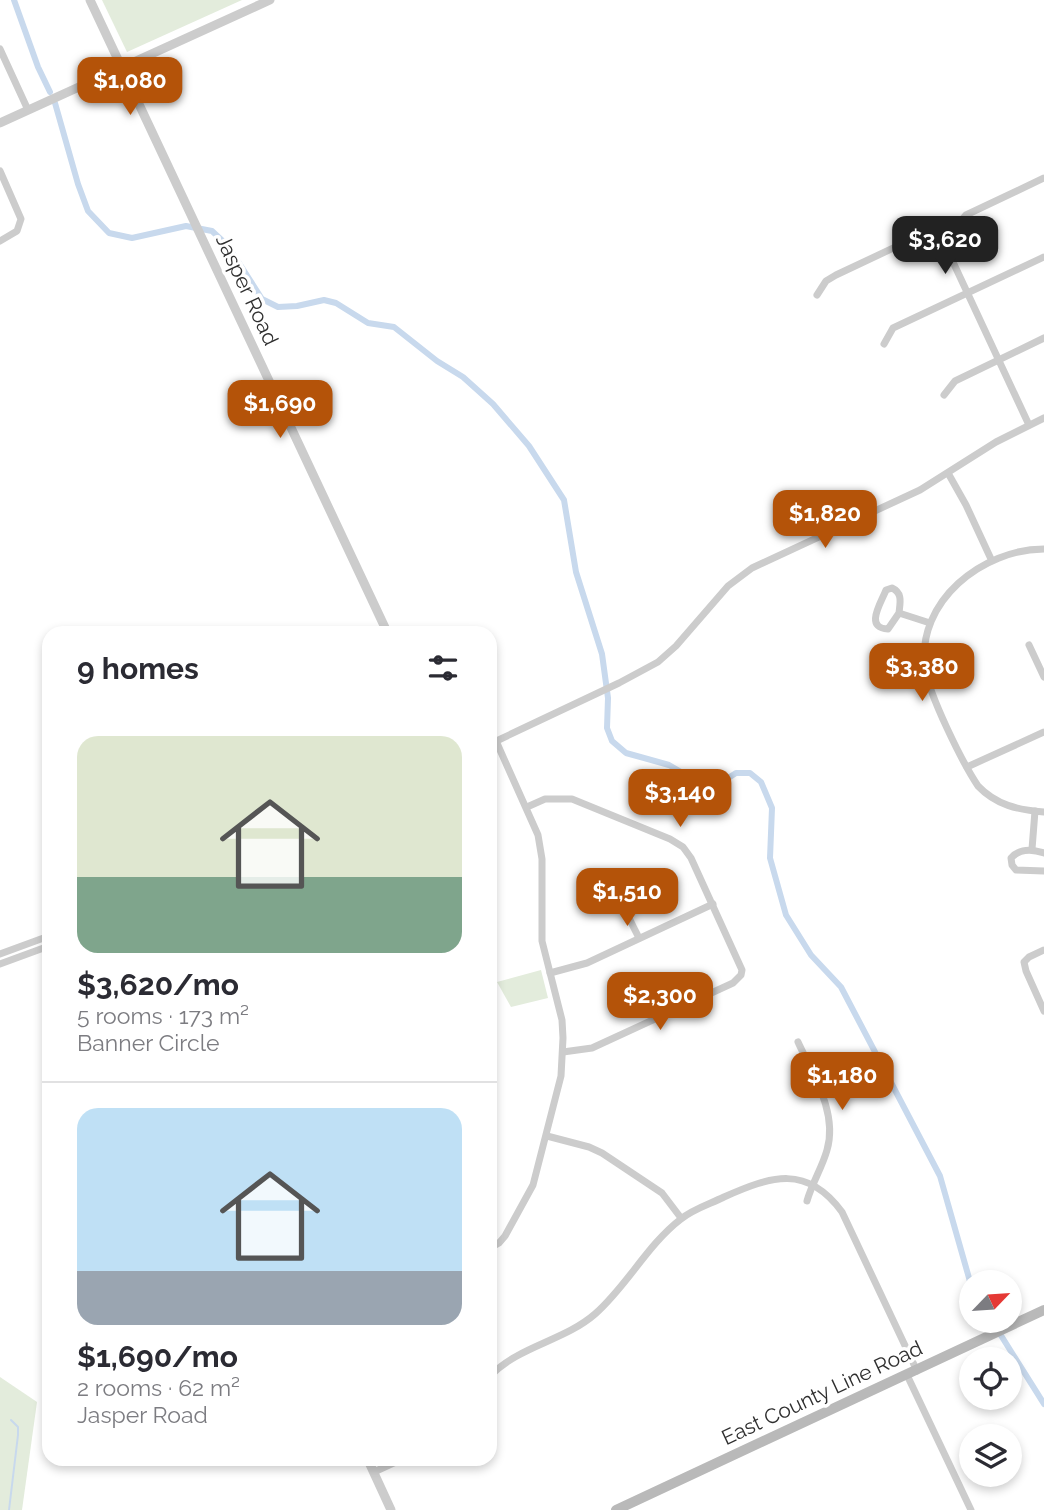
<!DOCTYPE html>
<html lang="en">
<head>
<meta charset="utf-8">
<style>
  :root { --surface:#fff; --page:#f2f2f3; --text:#2b2b33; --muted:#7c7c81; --line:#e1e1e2; --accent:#b45309 }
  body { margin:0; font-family:Raleway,sans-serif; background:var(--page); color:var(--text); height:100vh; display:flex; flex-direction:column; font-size:26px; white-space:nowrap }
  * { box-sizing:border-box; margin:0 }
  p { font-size:23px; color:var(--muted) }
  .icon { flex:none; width:38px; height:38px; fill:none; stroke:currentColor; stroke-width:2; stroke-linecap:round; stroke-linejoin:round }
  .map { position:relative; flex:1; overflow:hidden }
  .drawer { position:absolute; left:42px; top:626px; width:455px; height:840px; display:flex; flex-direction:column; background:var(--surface); border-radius:21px; box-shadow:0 4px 10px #0003 }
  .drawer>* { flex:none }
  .needle { width:46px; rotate:65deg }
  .controls { position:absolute; left:959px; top:1270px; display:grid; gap:14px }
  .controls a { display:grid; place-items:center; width:63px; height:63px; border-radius:50%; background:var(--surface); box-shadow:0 4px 10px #0003; font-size:35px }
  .price { position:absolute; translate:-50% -60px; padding:0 16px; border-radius:14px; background:var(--accent); color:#fff; font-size:23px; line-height:46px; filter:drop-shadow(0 2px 4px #0008) }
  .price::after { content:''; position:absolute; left:50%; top:42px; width:21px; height:16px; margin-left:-10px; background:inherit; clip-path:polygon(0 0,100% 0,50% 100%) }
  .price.on { background:#222; color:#fff }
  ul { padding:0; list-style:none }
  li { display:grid; align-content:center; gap:14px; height:371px; padding:0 35px }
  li+li { border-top:2px solid var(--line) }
  li span { display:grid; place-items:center; height:217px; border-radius:21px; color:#555 }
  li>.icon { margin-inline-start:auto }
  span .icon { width:126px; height:126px; fill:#fffc; stroke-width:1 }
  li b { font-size:30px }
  h2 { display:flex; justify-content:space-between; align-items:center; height:84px; padding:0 35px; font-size:30px }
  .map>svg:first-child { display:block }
  .green { fill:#e3ecdc }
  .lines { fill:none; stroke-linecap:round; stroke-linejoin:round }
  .stream { stroke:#c8d9ed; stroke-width:2 }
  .canal { stroke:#c8d9ed; stroke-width:6 }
  .minor { stroke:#ccc; stroke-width:7 }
  .tertiary { stroke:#ccc; stroke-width:9 }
  .secondary { stroke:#b9b9b9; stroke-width:10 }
  .labels { text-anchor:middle; stroke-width:7; stroke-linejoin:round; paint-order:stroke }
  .street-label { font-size:21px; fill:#2f2f2f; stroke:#fff }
</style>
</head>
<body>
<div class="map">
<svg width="1044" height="1510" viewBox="0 0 1044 1510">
  <rect width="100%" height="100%" fill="#fff"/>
  <!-- green -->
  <g class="green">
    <path d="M102 0H242L127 52Z"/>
    <path d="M541 970 548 998 511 1007 497 982Z"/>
    <path d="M0 1377 37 1402 22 1510H0Z"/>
  </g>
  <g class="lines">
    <!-- stream -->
    <path class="stream" d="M9 1510 18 1435V1427L11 1420"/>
    <!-- canal -->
    <g class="canal">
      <path d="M14 0 38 67 50 92"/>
      <path d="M55 103 78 184 88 211 109 233 132 238 186 226 212 231 228 246 262 299 278 307 297 306 324 300 336 303 368 323 394 327 437 361 463 377 493 404 529 446 564 500 576 572 602 654 608 698 607 728 612 741 626 753 669 765 700 783 719 784 736 773H750L761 782 772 808 770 858 786 915 811 955 841 987 940 1176 971 1285"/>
      <path d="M990 1321 1002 1337 1044 1404"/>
    </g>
    <!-- minor -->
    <g class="minor">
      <path d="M0 49 28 110"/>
      <path d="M0 171 21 219 17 231 0 241"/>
      <path d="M817 295 826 281 836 275 923 234 933 233 951 236"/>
      <path d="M884 344 893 328 1044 257"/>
      <path d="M944 395 955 381 1044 338"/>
      <path d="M1029 425 953 262C948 243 952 230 966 215L1044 178"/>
      <path d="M948 473 966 505 991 559"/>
      <path d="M1044 549C983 549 916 601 925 668 929 695 962 762 978 786 996 805 1018 810 1044 812"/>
      <path d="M899 613 888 629C864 628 881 603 886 590L892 588C903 593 900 603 899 613L930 623"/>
      <path d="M1029 645 1044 677"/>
      <path d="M490 744 619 683 658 662 676 646 728 586 752 568 920 490 996 442 1044 418"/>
      <path d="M967 767 1044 732"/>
      <path d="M527 807 545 799H572L670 839 683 847 691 858 742 970 741 975 733 983 592 1048 563 1052"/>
      <path d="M1032 849 1035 811"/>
      <path d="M1044 853C1032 849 1020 848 1011 858L1012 865 1016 870 1044 871"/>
      <path d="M627 879C616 900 630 919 639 938"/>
      <path d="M1044 950 1029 957 1024 962 1026 971 1044 1011"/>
      <path d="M0 954 49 936"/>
      <path d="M0 964 49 946"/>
      <path d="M550 973 587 963 713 904"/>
      <path d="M798 1042C813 1075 838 1113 827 1150 822 1168 812 1183 807 1201"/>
      <path d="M547 1136 589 1147 602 1153 662 1193 681 1218"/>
      <path d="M490 1248 499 1243 505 1236 533 1185 561 1076 563 1038 562 1020 542 941V859L538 835 496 741"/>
      <path d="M907 1375 971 1510"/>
      <path d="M490 1376C519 1346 564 1341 595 1314 627 1286 647 1245 681 1219 693 1209 710 1204 724 1197 771 1176 807 1164 842 1212L917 1371"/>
      <path d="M374 1472 400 1460"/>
    </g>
    <!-- tertiary -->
    <g class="tertiary">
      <path d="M90 0 388 634"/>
      <path d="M0 123 270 0"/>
      <path d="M368 1460 391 1510"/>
    </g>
    <!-- secondary -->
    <path class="secondary" d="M616 1510 1044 1310"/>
  </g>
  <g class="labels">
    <!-- street labels -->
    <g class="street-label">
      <text transform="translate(247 290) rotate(65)" y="7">Jasper Road</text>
      <text transform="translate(822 1393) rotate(-25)" y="7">East County Line Road</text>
    </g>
  </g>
</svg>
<div class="controls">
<a><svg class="needle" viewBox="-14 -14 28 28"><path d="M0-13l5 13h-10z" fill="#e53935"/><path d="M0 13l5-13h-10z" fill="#7c7c81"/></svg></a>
<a><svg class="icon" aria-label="locate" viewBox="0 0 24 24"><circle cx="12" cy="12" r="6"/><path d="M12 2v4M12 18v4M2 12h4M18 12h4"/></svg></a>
<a><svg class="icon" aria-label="layers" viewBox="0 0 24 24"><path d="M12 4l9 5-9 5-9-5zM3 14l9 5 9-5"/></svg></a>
</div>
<b class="price" style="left:130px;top:117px">$1,080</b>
<b class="price on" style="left:945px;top:276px">$3,620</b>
<b class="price" style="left:280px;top:440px">$1,690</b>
<b class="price" style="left:825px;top:550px">$1,820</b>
<b class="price" style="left:922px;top:703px">$3,380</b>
<b class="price" style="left:680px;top:829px">$3,140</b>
<b class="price" style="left:627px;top:928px">$1,510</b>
<b class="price" style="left:660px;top:1032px">$2,300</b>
<b class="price" style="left:842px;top:1112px">$1,180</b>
<section class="drawer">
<h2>9 homes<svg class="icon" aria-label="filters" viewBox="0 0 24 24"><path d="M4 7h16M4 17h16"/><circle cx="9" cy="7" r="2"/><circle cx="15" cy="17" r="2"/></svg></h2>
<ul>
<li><span style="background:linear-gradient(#dfe7d0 65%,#7fa58c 0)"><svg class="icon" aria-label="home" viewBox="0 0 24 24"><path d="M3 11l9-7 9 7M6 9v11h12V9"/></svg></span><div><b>$3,620/mo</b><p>5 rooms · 173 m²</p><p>Banner Circle</p></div></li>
<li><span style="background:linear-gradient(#bfe0f5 75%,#9aa5b1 0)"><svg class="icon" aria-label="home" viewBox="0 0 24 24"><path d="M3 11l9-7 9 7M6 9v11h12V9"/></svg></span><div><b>$1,690/mo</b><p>2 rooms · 62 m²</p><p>Jasper Road</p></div></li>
</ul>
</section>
</div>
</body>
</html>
